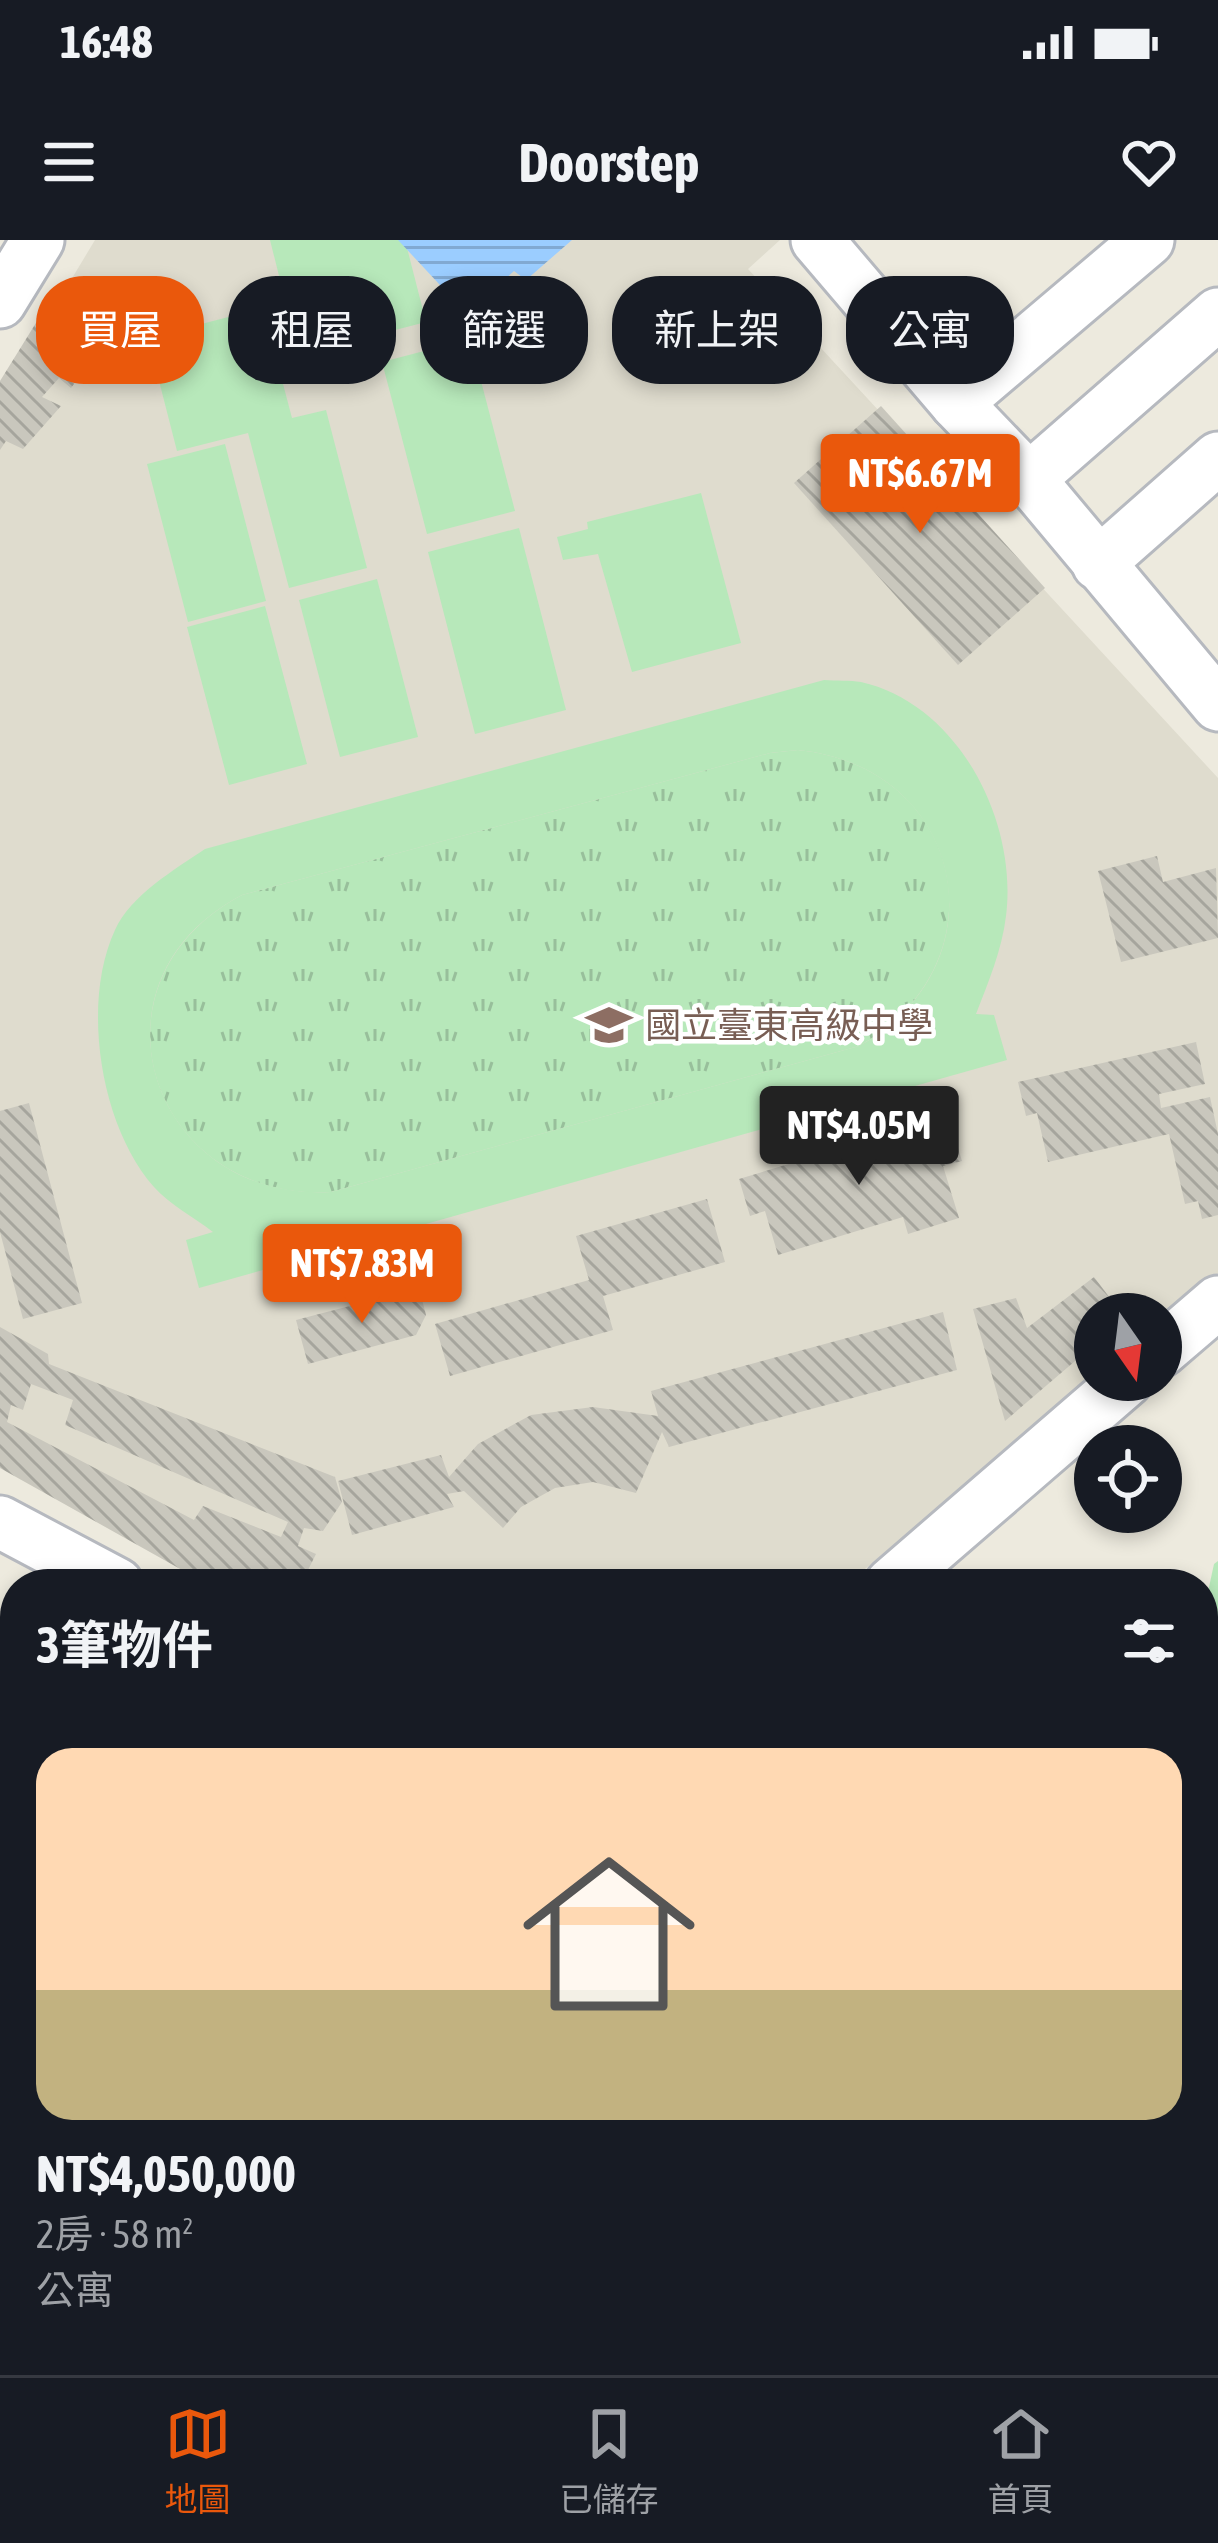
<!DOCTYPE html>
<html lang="zh-TW">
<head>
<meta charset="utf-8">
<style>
  :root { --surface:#171b24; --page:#242831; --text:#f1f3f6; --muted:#9ea1a6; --line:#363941; --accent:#ea580c }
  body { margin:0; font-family:"Asap Condensed","Noto Sans TC",sans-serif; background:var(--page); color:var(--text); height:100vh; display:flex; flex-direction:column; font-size:45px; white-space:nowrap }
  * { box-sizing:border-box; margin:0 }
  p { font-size:39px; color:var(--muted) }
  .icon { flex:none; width:66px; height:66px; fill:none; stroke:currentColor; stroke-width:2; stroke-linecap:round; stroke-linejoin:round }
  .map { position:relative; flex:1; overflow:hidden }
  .side { position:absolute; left:0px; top:1329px; width:1218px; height:807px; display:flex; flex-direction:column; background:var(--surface); border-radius:48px 48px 0 0; box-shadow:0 6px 18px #0003 }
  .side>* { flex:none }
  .top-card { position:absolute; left:36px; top:36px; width:1146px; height:108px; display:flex; gap:24px }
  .needle { width:78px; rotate:166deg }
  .tools { position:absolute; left:1074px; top:1053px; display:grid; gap:24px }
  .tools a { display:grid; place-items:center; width:108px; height:108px; border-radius:50%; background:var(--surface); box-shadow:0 6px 18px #0003; font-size:60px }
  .price { position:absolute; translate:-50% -102px; padding:0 27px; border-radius:12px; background:var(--accent); color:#fff; font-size:39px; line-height:78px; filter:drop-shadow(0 3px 6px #0008) }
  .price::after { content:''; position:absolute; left:50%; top:72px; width:36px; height:27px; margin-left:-18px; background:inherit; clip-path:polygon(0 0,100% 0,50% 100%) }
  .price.selected { background:#222; color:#fff }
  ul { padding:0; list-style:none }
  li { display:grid; align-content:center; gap:24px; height:636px; padding:0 36px }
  li span { display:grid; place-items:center; height:372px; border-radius:36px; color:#555 }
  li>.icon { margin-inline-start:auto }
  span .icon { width:216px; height:216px; fill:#fffc; stroke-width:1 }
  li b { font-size:51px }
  h2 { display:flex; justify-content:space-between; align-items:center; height:144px; padding:0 36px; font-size:51px }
  .chip { padding:0 42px; border-radius:48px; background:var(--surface); box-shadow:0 6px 18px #0003; font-size:42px; line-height:108px }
  .chip.selected { background:var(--accent); color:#fff }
  .status { display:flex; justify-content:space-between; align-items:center; height:84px; padding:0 60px; background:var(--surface); direction:ltr }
  .status svg { height:33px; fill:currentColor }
  header { display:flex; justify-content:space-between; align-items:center; height:156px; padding:0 36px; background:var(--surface); font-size:54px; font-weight:700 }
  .menu { display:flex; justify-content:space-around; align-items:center; height:168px; border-top:3px solid var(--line); background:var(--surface); font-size:33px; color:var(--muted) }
  .menu a { display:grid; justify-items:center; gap:6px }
  .menu .selected { color:var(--accent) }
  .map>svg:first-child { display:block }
  .education { fill:#dfdcce }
  .grass { fill:url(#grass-tufts) }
  .park { fill:#b7e8ba; fill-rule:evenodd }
  .water { fill:url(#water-rules) }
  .building { fill:url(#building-back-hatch); fill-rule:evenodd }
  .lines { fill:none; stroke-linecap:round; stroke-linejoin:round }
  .minor-casing { stroke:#b6b9bf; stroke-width:57 }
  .minor { stroke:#fff; stroke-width:51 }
  .labels { text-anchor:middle; stroke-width:9; stroke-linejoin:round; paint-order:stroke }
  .education-label { font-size:36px; fill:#785e54; stroke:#fff; text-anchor:start }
</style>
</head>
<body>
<div class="status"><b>16:48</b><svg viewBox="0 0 49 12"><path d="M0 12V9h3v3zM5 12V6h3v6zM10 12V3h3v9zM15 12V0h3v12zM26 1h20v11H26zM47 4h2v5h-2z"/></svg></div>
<header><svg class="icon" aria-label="menu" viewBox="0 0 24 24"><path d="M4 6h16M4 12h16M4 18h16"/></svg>Doorstep<svg class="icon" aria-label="heart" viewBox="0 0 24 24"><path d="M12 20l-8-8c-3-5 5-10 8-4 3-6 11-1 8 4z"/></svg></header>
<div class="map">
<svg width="1218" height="2135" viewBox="0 0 1218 2135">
  <defs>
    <pattern id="grass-tufts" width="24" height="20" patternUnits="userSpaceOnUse" patternTransform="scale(3)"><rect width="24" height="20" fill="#b7e8ba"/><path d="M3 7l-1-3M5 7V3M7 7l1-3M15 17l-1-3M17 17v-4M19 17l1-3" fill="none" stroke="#98bf9b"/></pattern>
    <pattern id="water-rules" width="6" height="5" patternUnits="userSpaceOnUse" patternTransform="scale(3)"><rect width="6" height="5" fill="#9bcdff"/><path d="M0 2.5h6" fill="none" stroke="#81a9d2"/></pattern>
    <pattern id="building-back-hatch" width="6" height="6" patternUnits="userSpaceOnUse" patternTransform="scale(3)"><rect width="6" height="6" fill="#c9c7bd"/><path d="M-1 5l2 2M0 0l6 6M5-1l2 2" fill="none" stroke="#a6a59d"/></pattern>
  </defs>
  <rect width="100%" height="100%" fill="#edeade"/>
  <!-- education -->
  <g class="education">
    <path d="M95 0H780L748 29 1218 538V1033L1161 1080V1074H1095V1136L847 1344H232L0 1218V158Z"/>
    <path d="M1203 1589 1218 1607V2135H153L167 2121H1203Z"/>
  </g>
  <!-- grass -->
  <path class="grass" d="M798 510C966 527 1005 724 859 806L331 952C151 962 77 742 242 655L770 513Z"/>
  <!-- park -->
  <g class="park">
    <path d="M270 0H405L426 82 299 115Z"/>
    <path d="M263 68 292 178 326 170 367 328 289 348 248 193 177 211 148 98Z"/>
    <path d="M470 99 515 271 427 294 382 122Z"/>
    <path d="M225 204 266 361 188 382 147 224Z"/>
    <path d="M701 253 741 403 632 432 598 314 563 320 557 297 588 289 587 282Z"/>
    <path d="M519 288 566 470 475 494 428 312Z"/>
    <path d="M377 339 418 497 340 517 299 360Z"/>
    <path d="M265 366 307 524 229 545 187 387Z"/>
    <path d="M824 440C836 441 850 440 861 442 959 464 1018 582 1006 676 1002 710 988 743 976 774L994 775 1007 820 199 1048 186 1000 213 992C194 977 170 965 154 947 100 886 81 763 115 690 131 655 174 630 205 609ZM798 510C966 527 1005 725 859 806L331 952C151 962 77 741 242 655L770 513Z"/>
    <path d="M1218 1321V1573L1203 1553V1375L1214 1324Z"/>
  </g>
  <!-- water -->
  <path class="water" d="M398 0H572L526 40 514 31 467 74Z"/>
  <!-- building -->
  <g class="building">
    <path d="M72 43 108 69 98 80 112 93 71 148 59 138 42 157 61 166 23 209 6 201 0 210V141L39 78Z"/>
    <path d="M881 166 1045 348 958 425 794 243Z"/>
    <path d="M1157 616 1163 642 1216 628 1218 698 1121 722 1098 631Z"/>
    <path d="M1196 802 1205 844 1159 854 1161 868 1210 857 1218 894V975L1202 979 1198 961 1185 964 1169 894 1048 922 1037 873 1026 876 1018 842Z"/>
    <path d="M29 863 82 1063 23 1079 0 992V871Z"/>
    <path d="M948 876 962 921 943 926 959 978 908 994 903 977 778 1015 765 971 750 976 739 939Z"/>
    <path d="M707 959 725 1022 603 1056 613 1090 450 1136 435 1084 589 1040 576 996Z"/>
    <path d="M1094 1037 1122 1074H1095V1104L1005 1181 973 1069 1016 1058 1027 1088Z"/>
    <path d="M419 1048 426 1075 416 1095 308 1124 296 1080Z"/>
    <path d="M943 1072 957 1130 669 1207 662 1192 636 1253 593 1242 555 1248 521 1267 503 1288 464 1251 447 1254 454 1267 352 1295 338 1241 441 1215 449 1237 478 1204 531 1175 593 1167 658 1176 651 1151Z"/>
    <path d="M0 1087 48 1114 49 1124 335 1237 342 1262 323 1291 304 1288 298 1306 316 1314 301 1344H207L0 1228ZM31 1144 73 1160 65 1185 288 1282 281 1297 203 1266 194 1280 7 1182 11 1165 23 1170Z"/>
    <path d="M1203 1612 1218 1630V1646L1203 1659Z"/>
    <path d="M445 2121H557L541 2135H430Z"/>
    <path d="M707 2121H817L801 2135H691Z"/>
    <path d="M994 2121H1104L1115 2135H1005Z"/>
  </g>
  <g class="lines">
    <!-- minor casing -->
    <g class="minor-casing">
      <g id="minor">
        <path d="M817 0 956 163 1029 239 1218 465"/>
        <path d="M0 62 38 0"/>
        <path d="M956 163 1148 0"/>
        <path d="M1029 239 1218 74"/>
        <path d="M1098 324 1218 218"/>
        <path d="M1161 1111 1218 1062"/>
        <path d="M0 1282 117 1344"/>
        <path d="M891 1344 1127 1140"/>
        <path d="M90 2135 105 2121"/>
      </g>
    </g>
    <!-- minor -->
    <use href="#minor" class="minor"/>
  </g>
  <!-- icons -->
  <defs>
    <g id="school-bare" transform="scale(3.6)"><path d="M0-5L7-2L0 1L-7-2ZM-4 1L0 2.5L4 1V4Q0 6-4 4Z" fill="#8d6e63" stroke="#fff" stroke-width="2.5" paint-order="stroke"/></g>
  </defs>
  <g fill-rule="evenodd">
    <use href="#school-bare" x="609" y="785"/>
  </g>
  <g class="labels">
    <!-- education labels -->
    <g class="education-label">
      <text x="645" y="798">國立臺東高級中學</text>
    </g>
  </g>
</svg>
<div class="tools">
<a><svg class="needle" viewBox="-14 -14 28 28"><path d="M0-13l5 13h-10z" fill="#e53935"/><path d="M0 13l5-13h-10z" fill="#9ea1a6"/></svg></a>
<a><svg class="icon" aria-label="locate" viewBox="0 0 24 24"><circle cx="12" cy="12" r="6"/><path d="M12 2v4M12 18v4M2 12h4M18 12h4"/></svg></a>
</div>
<b class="price" style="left:920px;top:296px">NT$6.67M</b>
<b class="price selected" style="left:859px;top:948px">NT$4.05M</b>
<b class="price" style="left:362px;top:1086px">NT$7.83M</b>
<div class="top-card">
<a class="chip selected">買屋</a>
<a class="chip">租屋</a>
<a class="chip">篩選</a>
<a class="chip">新上架</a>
<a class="chip">公寓</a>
</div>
<section class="side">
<h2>3筆物件<svg class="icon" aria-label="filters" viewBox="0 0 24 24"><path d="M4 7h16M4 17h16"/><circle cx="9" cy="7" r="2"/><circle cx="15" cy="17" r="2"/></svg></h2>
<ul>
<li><span style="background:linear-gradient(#ffd9b3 65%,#c2b280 0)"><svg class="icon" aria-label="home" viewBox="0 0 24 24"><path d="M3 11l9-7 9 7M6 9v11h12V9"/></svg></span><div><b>NT$4,050,000</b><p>2房 · 58 m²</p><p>公寓</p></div></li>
</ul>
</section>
</div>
<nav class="menu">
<a class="selected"><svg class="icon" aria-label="map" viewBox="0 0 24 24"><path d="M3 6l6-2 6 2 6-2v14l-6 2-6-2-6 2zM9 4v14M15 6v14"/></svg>地圖</a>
<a><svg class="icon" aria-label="saved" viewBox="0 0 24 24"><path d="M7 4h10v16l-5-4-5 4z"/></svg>已儲存</a>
<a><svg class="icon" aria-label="home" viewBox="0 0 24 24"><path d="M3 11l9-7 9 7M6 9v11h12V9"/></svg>首頁</a>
</nav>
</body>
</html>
